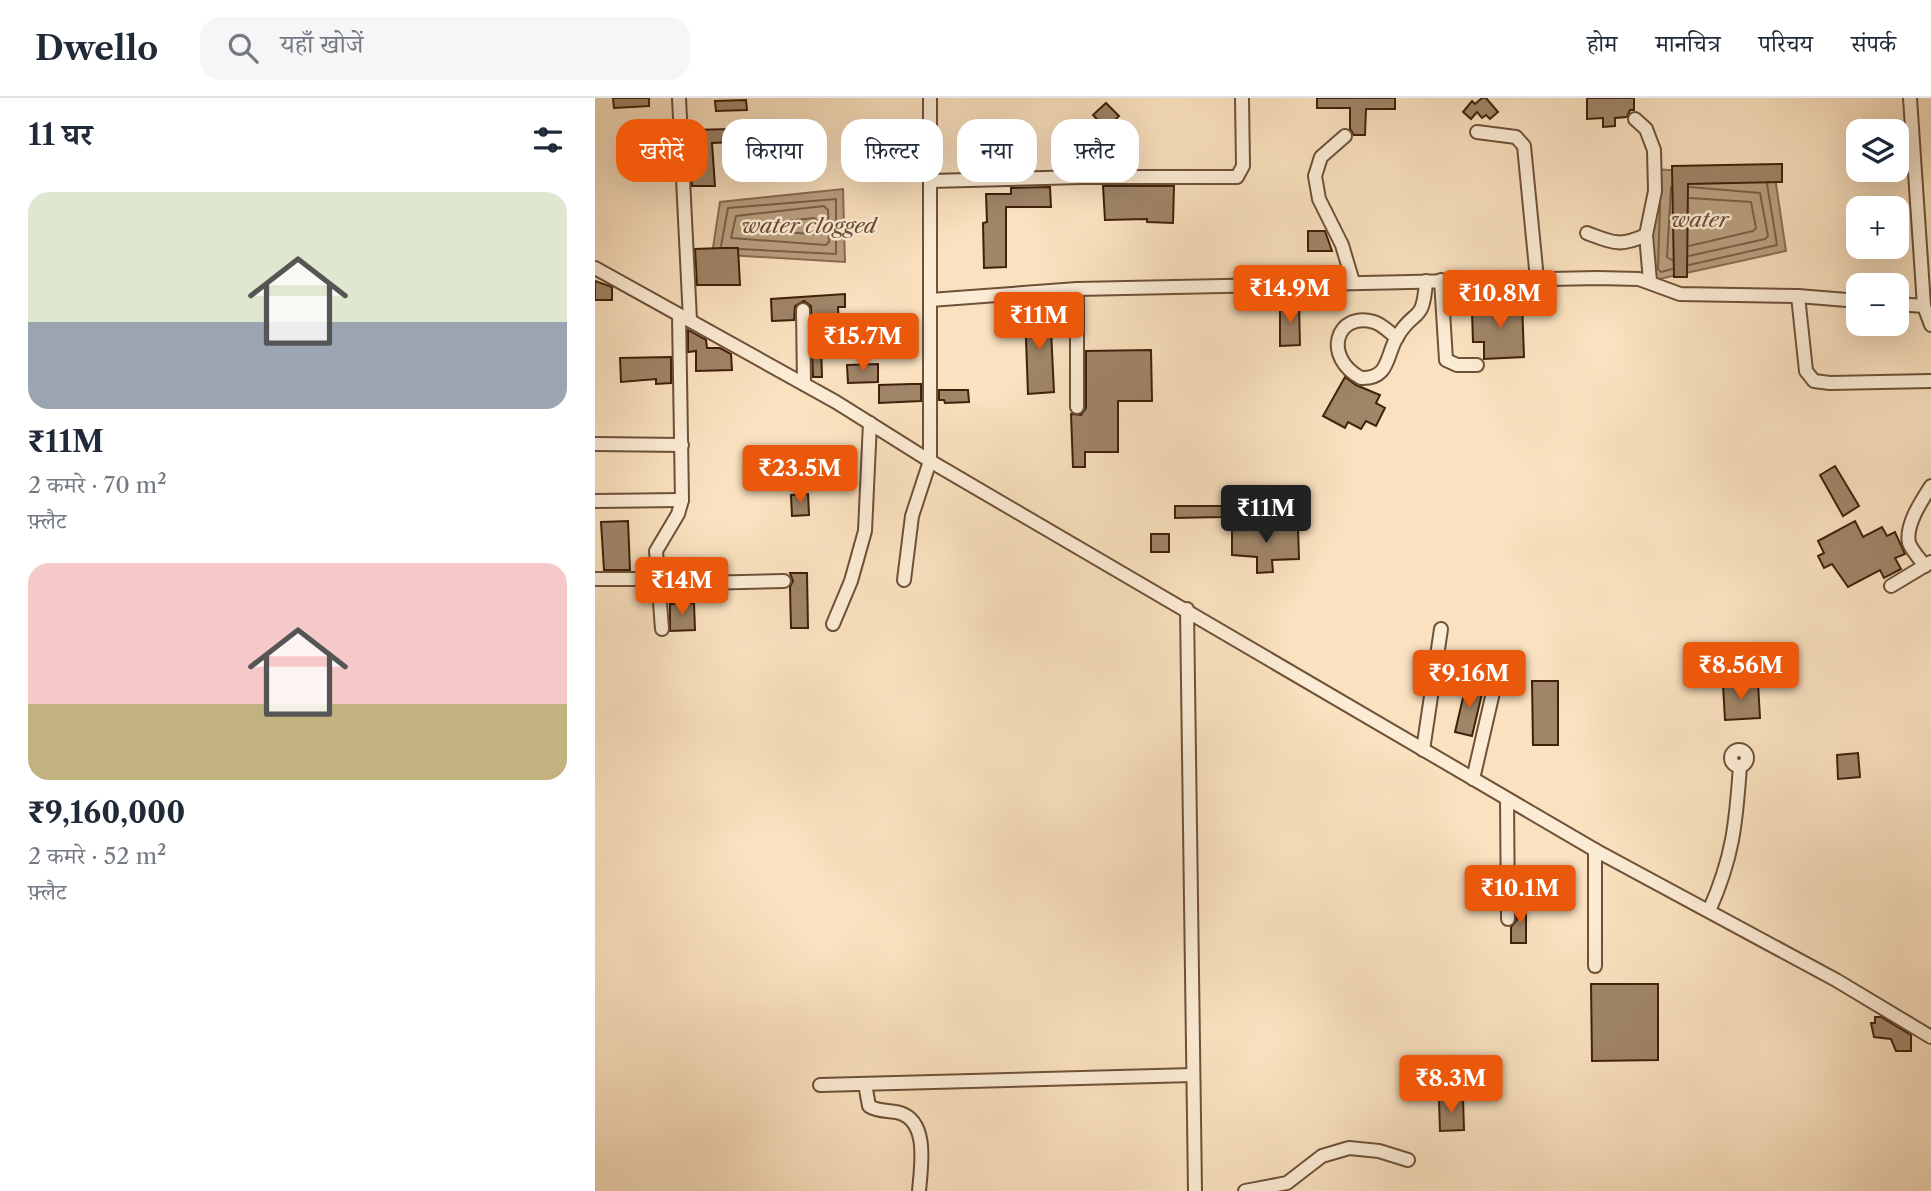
<!DOCTYPE html>
<html lang="hi">
<head>
<meta charset="utf-8">
<style>
  :root { --surface:#fff; --page:#f6f6f7; --text:#1f2937; --muted:#747a83; --line:#e0e1e3; --accent:#ea580c }
  body { margin:0; font-family:"Libre Caslon Text","Noto Serif Devanagari",serif; background:var(--page); color:var(--text); height:100vh; display:flex; flex-direction:column; font-size:26px; white-space:nowrap }
  * { box-sizing:border-box; margin:0 }
  p { font-size:23px; color:var(--muted) }
  .icon { flex:none; width:38px; height:38px; fill:none; stroke:currentColor; stroke-width:2; stroke-linecap:round; stroke-linejoin:round }
  .map { position:relative; flex:1; overflow:hidden }
  .drawer { display:flex; flex-direction:column; background:var(--surface); width:595px }
  .drawer>* { flex:none }
  .hud { position:absolute; left:21px; top:21px; width:665px; height:63px; display:flex; gap:14px }
  .tools { position:absolute; left:1251px; top:21px; display:grid; gap:14px }
  .tools a { display:grid; place-items:center; width:63px; height:63px; border-radius:14px; background:var(--surface); box-shadow:0 7px 28px #0002; font-size:35px }
  .price { position:absolute; translate:-50% -60px; padding:0 16px; border-radius:7px; background:var(--accent); color:#fff; font-size:23px; line-height:46px; filter:drop-shadow(0 2px 4px #0008) }
  .price::after { content:''; position:absolute; left:50%; top:42px; width:21px; height:16px; margin-left:-10px; background:inherit; clip-path:polygon(0 0,100% 0,50% 100%) }
  .price.selected { background:#222; color:#fff }
  ul { padding:0; list-style:none }
  li { display:grid; align-content:center; gap:14px; height:371px; padding:0 28px }
  li span { display:grid; place-items:center; height:217px; border-radius:21px; color:#555 }
  li>.icon { margin-inline-start:auto }
  span .icon { width:126px; height:126px; fill:#fffc; stroke-width:1 }
  li b { font-size:30px }
  h2 { display:flex; justify-content:space-between; align-items:center; height:84px; padding:0 28px; font-size:30px }
  .pill { padding:0 24px; border-radius:21px; background:var(--surface); box-shadow:0 7px 28px #0002; font-size:24px; line-height:63px }
  .pill.selected { background:var(--accent); color:#fff }
  header { display:flex; align-items:center; gap:42px; box-sizing:border-box; height:98px; padding:0 35px; background:var(--surface); border-bottom:2px solid var(--line) }
  header strong { font-size:33px }
  nav { display:flex; gap:38px; margin-inline-start:auto; font-size:24px }
  .search { width:490px; height:63px; background:var(--page); display:flex; align-items:center; gap:18px; box-sizing:border-box; padding:0 24px; border-radius:21px; color:var(--muted); font-size:26px }
  main { display:flex; flex:1; min-height:0 }
  .map>svg:first-child { display:block }
  .water { fill:#baa081; stroke:#896d51; stroke-width:2 }
  .lines { fill:none; stroke-linecap:round; stroke-linejoin:round }
  .shore { stroke:#7c6046; stroke-width:2 }
  .building { fill:#a08568; stroke:#3f210a; stroke-width:2 }
  .minor-casing { stroke:#6e5137; stroke-width:16 }
  .minor { stroke:#fcecd5; stroke-width:12 }
  .labels { text-anchor:middle; stroke-width:5; stroke-linejoin:round; paint-order:stroke }
  .water-label { font-size:21px; font-style:italic; fill:#6a4d34; stroke:#fcecd5 }
</style>
</head>
<body>
<header>
<strong>Dwello</strong>
<div class="search"><svg class="icon" aria-label="search" viewBox="0 0 24 24"><circle cx="10" cy="10" r="6"/><path d="M15 15l6 6"/></svg>यहाँ खोजें</div>
<nav><a>होम</a><a>मानचित्र</a><a>परिचय</a><a>संपर्क</a></nav>
</header>
<main>
<section class="drawer">
<h2>11 घर<svg class="icon" aria-label="filters" viewBox="0 0 24 24"><path d="M4 7h16M4 17h16"/><circle cx="9" cy="7" r="2"/><circle cx="15" cy="17" r="2"/></svg></h2>
<ul>
<li><span style="background:linear-gradient(#dfe7d0 60%,#9aa5b1 0)"><svg class="icon" aria-label="home" viewBox="0 0 24 24"><path d="M3 11l9-7 9 7M6 9v11h12V9"/></svg></span><div><b>₹11M</b><p>2 कमरे · 70 m²</p><p>फ़्लैट</p></div></li>
<li><span style="background:linear-gradient(#f6c9c9 65%,#c2b280 0)"><svg class="icon" aria-label="home" viewBox="0 0 24 24"><path d="M3 11l9-7 9 7M6 9v11h12V9"/></svg></span><div><b>₹9,160,000</b><p>2 कमरे · 52 m²</p><p>फ़्लैट</p></div></li>
</ul>
</section>
<div class="map">
<svg width="1336" height="1093" viewBox="0 0 1336 1093">
  <rect width="100%" height="100%" fill="#fae1bf"/>
  <filter id="stains"><feTurbulence type="fractalNoise" baseFrequency=".00286" numOctaves="4"/><feColorMatrix values="0 0 0 0 .2 0 0 0 0 .09 0 0 0 0 .02 0 0 0 .5 -.17"/></filter>
  <radialGradient id="worn" r=".72"><stop offset=".6" stop-color="#630" stop-opacity="0"/><stop offset="1" stop-color="#630" stop-opacity=".3"/></radialGradient>
  <!-- water -->
  <g class="water">
    <path d="M1059 71 1180 79 1191 153 1055 183Z"/>
    <path d="M248 91 250 164 117 156 125 104Z"/>
  </g>
  <g class="lines">
    <!-- shore -->
    <g class="shore">
      <path d="M1076 89 1072 159 1077 162"/>
      <path d="M1065 107 1063 171 1066 174 1077 171"/>
      <path d="M229 108 233 112 234 144 231 147 136 140 141 118Z"/>
      <path d="M219 120 223 124V133L220 136 166 133 163 130 165 126Z"/>
      <path d="M126 148 133 110 241 101V156L145 151"/>
      <path d="M1094 148 1158 133 1161 130 1156 104 1095 100"/>
      <path d="M1094 158 1170 141 1173 138 1165 95 1095 89"/>
      <path d="M1094 167 1182 147 1172 86"/>
    </g>
  </g>
  <!-- building -->
  <g class="building">
    <path d="M18 0H54V8L19 10Z"/>
    <path d="M722 0H800V11H771L770 37H759L755 31V10H722Z"/>
    <path d="M887 0H891L903 14 895 21 891 17 887 20 882 14 876 21 868 14 877 3 880 6Z"/>
    <path d="M992 0H1039V12H1035L1032 19 1020 20V28L1008 29V20L992 21Z"/>
    <path d="M151 2 152 12 121 13 120 3Z"/>
    <path d="M511 5 524 18 520 22 539 43 530 51 498 17Z"/>
    <path d="M61 31V45L39 46V32Z"/>
    <path d="M138 31V44L117 45 120 88H97L94 32Z"/>
    <path d="M1187 66V84L1093 86 1092 179H1079L1077 68Z"/>
    <path d="M508 88H579L578 125 552 124V121L510 122Z"/>
    <path d="M455 89 456 109H411V169L389 170 388 125 392 124 391 96H416V90Z"/>
    <path d="M713 133H730L737 153H713Z"/>
    <path d="M127 150H143L145 187H102L100 151Z"/>
    <path d="M0 183 17 189V202H0Z"/>
    <path d="M250 196V209H243L244 230 217 231 216 208 209 203 200 208 199 222 177 223 176 201Z"/>
    <path d="M927 204 929 259 889 261V244H878L877 213H883L882 206Z"/>
    <path d="M704 206 705 247 685 248V207Z"/>
    <path d="M455 212 459 294 433 296 430 213Z"/>
    <path d="M93 232 111 242 112 250H125L136 256 137 272 101 273V253L93 254Z"/>
    <path d="M217 249H226L227 279H218Z"/>
    <path d="M556 252 557 303H523V354H490V369H478L476 316 486 317 491 310V253Z"/>
    <path d="M76 259V285L61 286V281L26 284 25 260Z"/>
    <path d="M283 266V284L253 285 252 267Z"/>
    <path d="M750 279 761 287 785 297 781 305 790 310 781 328 771 323 766 331 753 324 750 330 728 318Z"/>
    <path d="M317 286H326V303L284 305V287Z"/>
    <path d="M344 292H373L374 304 350 305 349 302H344Z"/>
    <path d="M1240 368 1264 408 1248 418 1225 377Z"/>
    <path d="M213 396 214 417 197 418 196 397Z"/>
    <path d="M580 408H627V419L580 420Z"/>
    <path d="M33 423 35 472H9L6 424Z"/>
    <path d="M1260 423 1268 439 1287 429 1292 438 1300 434 1310 456 1300 460 1306 471 1289 480 1285 472 1253 489 1237 466 1229 470 1223 458 1229 455 1223 443Z"/>
    <path d="M703 428 704 461 677 462 678 474 662 475V459L637 457V430Z"/>
    <rect x="556" y="436" width="18" height="18"/>
    <path d="M195 475H212L213 530H196L195 489 198 483Z"/>
    <path d="M99 505 100 532 75 533V506Z"/>
    <path d="M937 583H963V647H938Z"/>
    <path d="M1163 585 1165 620 1130 622 1128 587Z"/>
    <path d="M871 587 888 591 877 638 860 634Z"/>
    <path d="M1263 655 1265 679 1243 681 1242 657Z"/>
    <path d="M922 804H931V845H916V829L922 822Z"/>
    <path d="M996 886H1063V962L997 963Z"/>
    <path d="M1280 919H1286L1316 937V953H1301L1296 941 1279 939 1276 925H1280Z"/>
    <path d="M868 1001 869 1032 845 1033 844 1002Z"/>
  </g>
  <g class="lines">
    <!-- minor casing -->
    <g class="minor-casing">
      <g id="minor">
        <path d="M84 0 95 222"/>
        <path d="M1315 0 1329 208 1336 227"/>
        <path d="M1040 21 1051 31 1059 52 1060 93 1051 137 1055 183"/>
        <path d="M882 34 921 39 929 48 942 181"/>
        <path d="M750 38 726 59 720 78 724 101 747 147 758 184"/>
        <path d="M335 83 487 79H642L648 68 647 0"/>
        <path d="M992 135C1018 145 1025 149 1051 137"/>
        <path d="M0 170 241 304 335 363 1000 752 1241 882 1336 939"/>
        <path d="M846 182 851 262 862 267H882"/>
        <path d="M482 191V309"/>
        <path d="M1203 198 1211 273 1219 283 1235 285 1336 283"/>
        <path d="M335 202 482 191 1003 180 1044 181 1085 196 1203 198 1264 203"/>
        <path d="M1302 206 1329 208"/>
        <path d="M208 212 209 286"/>
        <path d="M802 240C795 235 787 226 779 224 741 213 727 259 766 280 795 281 791 257 802 239 820 209 828 227 831 183"/>
        <path d="M0 346 87 347"/>
        <path d="M0 403 87 402"/>
        <path d="M1330 468C1325 461 1317 453 1314 445 1310 427 1327 402 1336 388"/>
        <path d="M0 481H63"/>
        <path d="M309 482 317 418 335 363V0"/>
        <path d="M63 486 189 483"/>
        <path d="M1296 488 1336 464"/>
        <path d="M592 511 600 1093"/>
        <path d="M238 526 256 483 270 433 275 325"/>
        <path d="M67 531 61 453 83 416 87 402 84 217"/>
        <path d="M828 652 846 531"/>
        <circle cx="1144" cy="660" r="8"/>
        <path d="M878 681 906 560"/>
        <path d="M912 701 913 821"/>
        <path d="M1000 752V868"/>
        <path d="M1114 813C1138 759 1141 726 1145 668"/>
        <path d="M270 986 274 1008C283 1014 294 1012 305 1015 334 1024 326 1069 324 1093"/>
        <path d="M225 987 598 977"/>
        <path d="M650 1093 692 1085 727 1058 754 1050 784 1053 813 1062"/>
      </g>
    </g>
    <!-- minor -->
    <use href="#minor" class="minor"/>
  </g>
  <g class="labels">
    <!-- water labels -->
    <g class="water-label">
      <text x="1105" y="129">water</text>
      <text x="214" y="135">water clogged</text>
    </g>
  </g>
  <rect width="100%" height="100%" filter="url(#stains)"/>
  <rect width="100%" height="100%" fill="url(#worn)"/>
</svg>
<div class="tools">
<a><svg class="icon" aria-label="layers" viewBox="0 0 24 24"><path d="M12 4l9 5-9 5-9-5zM3 14l9 5 9-5"/></svg></a>
<a>+</a>
<a>−</a>
</div>
<b class="price" style="left:695px;top:227px">₹14.9M</b>
<b class="price" style="left:905px;top:232px">₹10.8M</b>
<b class="price" style="left:444px;top:254px">₹11M</b>
<b class="price" style="left:268px;top:275px">₹15.7M</b>
<b class="price" style="left:205px;top:407px">₹23.5M</b>
<b class="price selected" style="left:671px;top:447px">₹11M</b>
<b class="price" style="left:87px;top:519px">₹14M</b>
<b class="price" style="left:1146px;top:604px">₹8.56M</b>
<b class="price" style="left:874px;top:612px">₹9.16M</b>
<b class="price" style="left:925px;top:827px">₹10.1M</b>
<b class="price" style="left:856px;top:1017px">₹8.3M</b>
<div class="hud">
<a class="pill selected">खरीदें</a>
<a class="pill">किराया</a>
<a class="pill">फ़िल्टर</a>
<a class="pill">नया</a>
<a class="pill">फ़्लैट</a>
</div>
</div>
</main>
</body>
</html>
